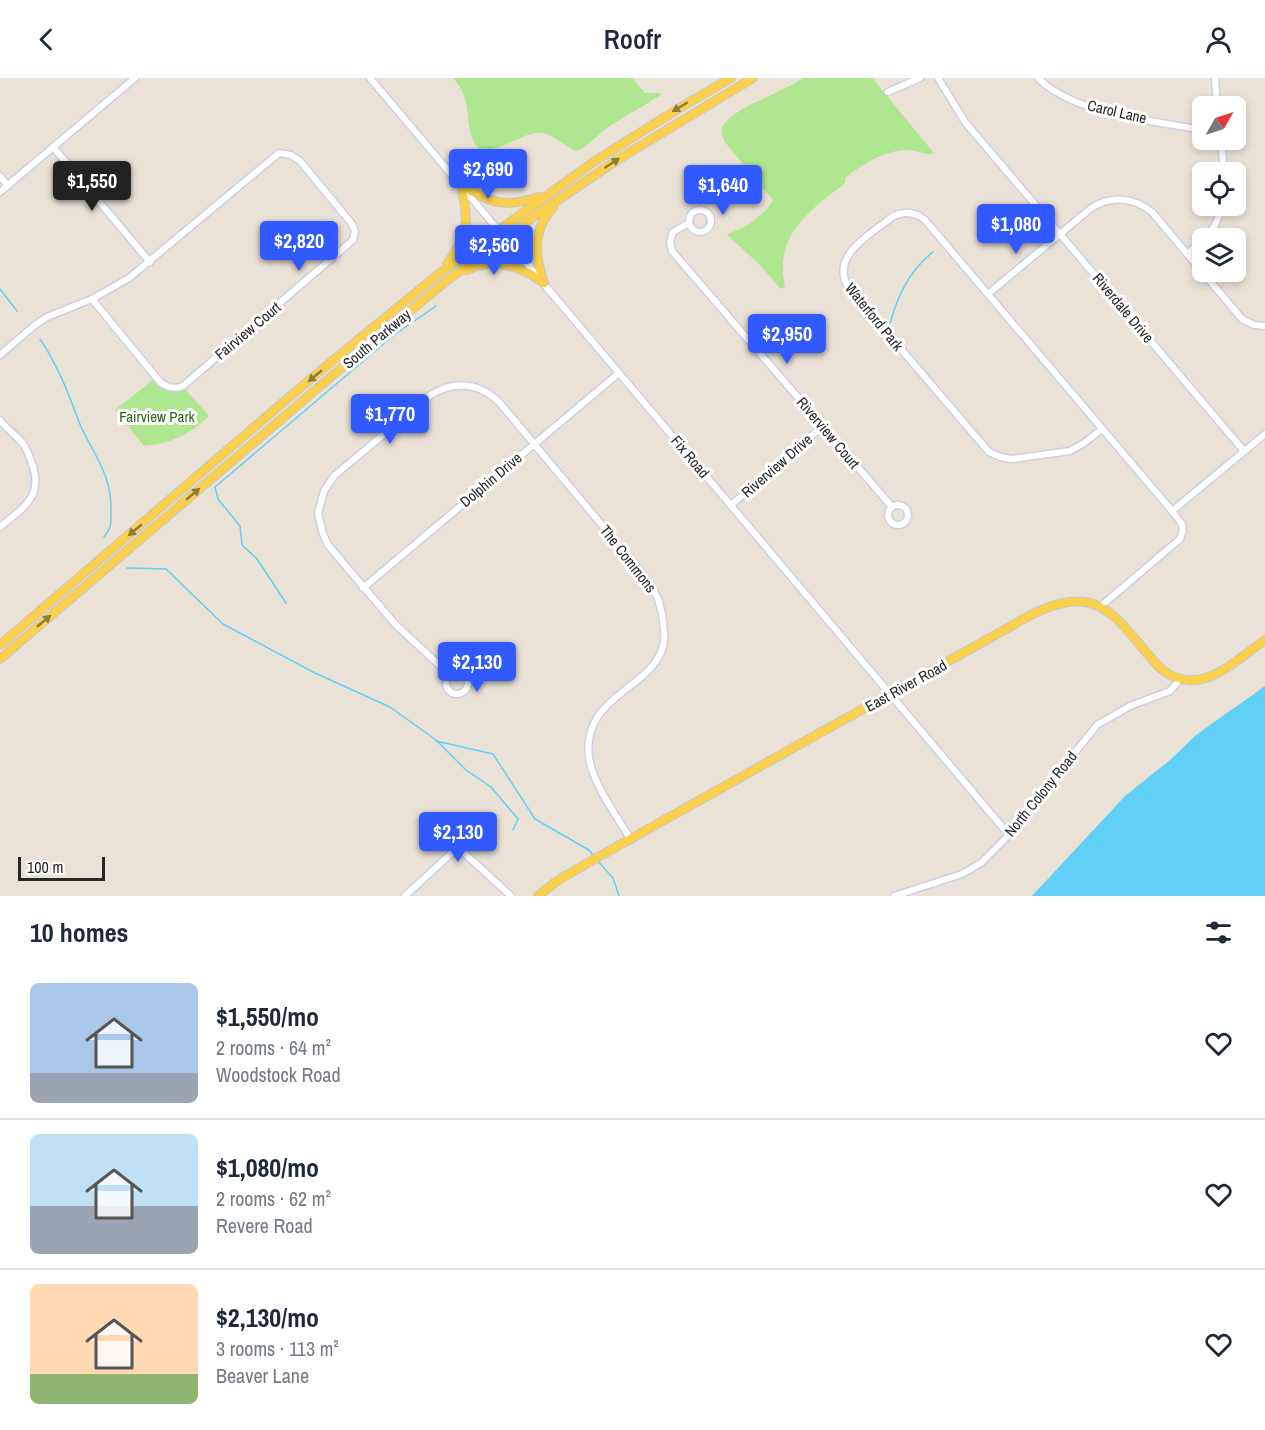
<!DOCTYPE html>
<html lang="en">
<head>
<meta charset="utf-8">
<style>
  :root { --surface:#fff; --page:#f2f2f3; --text:#1f2937; --muted:#747a83; --line:#e0e1e3; --accent:#3059ff }
  body { margin:0; font-family:"Archivo Narrow",sans-serif; background:var(--page); color:var(--text); height:100vh; display:flex; flex-direction:column; font-size:22px; white-space:nowrap }
  * { box-sizing:border-box; margin:0 }
  p { font-size:20px; color:var(--muted) }
  .icon { flex:none; width:33px; height:33px; fill:none; stroke:currentColor; stroke-width:2; stroke-linecap:round; stroke-linejoin:round }
  .map { position:relative; height:818px; overflow:hidden }
  .details { display:flex; flex-direction:column; background:var(--surface); flex:1 }
  .details>* { flex:none }
  .needle { width:39px; rotate:51deg }
  .fabs { position:absolute; left:1192px; top:18px; display:grid; gap:12px }
  .fabs a { display:grid; place-items:center; width:54px; height:54px; border-radius:9px; background:var(--surface); box-shadow:0 3px 9px #0003; font-size:30px }
  .scale { position:absolute; left:18px; bottom:15px; width:87px; box-sizing:border-box; padding-left:6px; border:3px solid #272727; border-top:0; font-size:16px; line-height:21px; white-space:nowrap; color:#272727; -webkit-text-stroke:4px #fff; paint-order:stroke }
  .price { position:absolute; translate:-50% -51px; padding:0 14px; border-radius:6px; background:var(--accent); color:#fff; font-size:20px; line-height:39px; filter:drop-shadow(0 2px 3px #0008) }
  .price::after { content:''; position:absolute; left:50%; top:36px; width:18px; height:14px; margin-left:-9px; background:inherit; clip-path:polygon(0 0,100% 0,50% 100%) }
  .price.on { background:#222; color:#fff }
  ul { padding:0; list-style:none }
  li { display:flex; align-items:center; gap:18px; height:150px; padding:0 30px }
  li+li { border-top:2px solid var(--line) }
  li span { display:grid; place-items:center; flex:none; width:168px; height:120px; border-radius:9px; color:#555 }
  li>.icon { margin-inline-start:auto }
  span .icon { width:72px; height:72px; fill:#fffc; stroke-width:1 }
  li b { font-size:26px }
  h2 { display:flex; justify-content:space-between; align-items:center; height:72px; padding:0 30px; font-size:26px }
  header { display:flex; justify-content:space-between; align-items:center; height:78px; padding:0 30px; background:var(--surface); font-size:27px; font-weight:600 }
  .map>svg:first-child { display:block }
  .green { fill:#aee78f }
  .water { fill:#61d0f6 }
  .lines { fill:none; stroke-linecap:round; stroke-linejoin:round }
  .stream { stroke:#61d0f6; stroke-width:1.5 }
  .minor-casing { stroke:#ccd1e2; stroke-width:9 }
  .major-casing { stroke:#c7c7c7; stroke-width:10 }
  .minor { stroke:#fff; stroke-width:6 }
  .major { stroke:#fad04d; stroke-width:8 }
  .oneway { fill:#907c3a }
  .labels { text-anchor:middle; stroke-width:6; stroke-linejoin:round; paint-order:stroke }
  .street-label { font-size:15px; fill:#272727; stroke:#fff }
  .park-label { font-size:15px; fill:#266714; stroke:#fff }
</style>
</head>
<body>
<header><svg class="icon" aria-label="back" viewBox="0 0 24 24"><path d="M15 5l-7 7 7 7"/></svg>Roofr<svg class="icon" aria-label="person" viewBox="0 0 24 24"><circle cx="12" cy="8" r="4"/><path d="M4 21q1-7 8-7t8 7"/></svg></header>
<div class="map">
<svg width="1265" height="818" viewBox="0 0 1265 818">
  <rect width="100%" height="100%" fill="#ebe2d7"/>
  <!-- green -->
  <g class="green">
    <path d="M453 0H632L645 15H660L661 17 608 49 583 70 576 73C567 69 552 57 543 55 525 52 502 74 480 72 460 51 477 26 453 0Z"/>
    <path d="M803 0H872L934 75C925 78 916 71 906 72 884 73 861 87 845 100V105C819 126 785 148 783 185 782 193 784 201 785 209L781 211 759 186 727 157 751 145 767 131 773 122 724 63C722 57 720 51 725 45 738 28 782 15 803 0Z"/>
    <path d="M153 302C163 312 171 318 185 311L209 338C190 356 170 366 144 368L115 332Z"/>
  </g>
  <!-- water -->
  <path class="water" d="M1265 608V818H1032L1125 718 1170 682 1196 657Z"/>
  <g class="lines">
    <!-- stream -->
    <g class="stream">
      <path d="M0 211 17 233"/>
      <path d="M890 246C897 218 910 192 933 174"/>
      <path d="M40 261C58 288 68 314 79 344 93 377 112 395 111 433 111 444 112 450 104 459"/>
      <path d="M127 490 166 491 223 546 315 595 390 629 436 662 466 692 491 709 518 741 513 752"/>
      <path d="M286 525 257 481 242 467 240 448 218 421 215 409 394 257 436 228"/>
      <path d="M436 663 493 676 535 741 589 772 594 778"/>
      <path d="M597 782 613 800 619 818"/>
    </g>
    <!-- minor casing -->
    <g class="minor-casing">
      <g id="minor">
        <path d="M370 0 1009 757"/>
        <path d="M938 0 965 44 1244 373"/>
        <path d="M1038 0C1073 36 1154 43 1203 52"/>
        <path d="M1215 0 1217 28"/>
        <path d="M888 14 920 0"/>
        <path d="M1221 62 1224 94"/>
        <path d="M53 69 150 184"/>
        <path d="M279 75 291 77 300 83 352 146 355 153 353 162 183 308C174 312 167 309 160 304L92 221 129 200Z"/>
        <path d="M0 98 8 108"/>
        <path d="M0 114 135 0"/>
        <circle cx="700" cy="143" r="11"/>
        <path d="M689 145 673 154 670 164 672 173 892 429"/>
        <path d="M1204 160 1214 149 1223 128"/>
        <path d="M1187 176 1203 162"/>
        <path d="M988 216 1090 131C1110 117 1133 119 1152 134L1242 241 1254 247 1265 248"/>
        <path d="M0 277 35 247 47 239 92 221"/>
        <path d="M0 342C7 352 17 357 23 366 27 371 29 377 31 383 45 418 24 429 0 449"/>
        <path d="M731 427 823 348"/>
        <circle cx="898" cy="437" r="10"/>
        <path d="M1172 433 1265 356"/>
        <path d="M363 510 619 295"/>
        <path d="M1101 528 1180 461 1183 452 1182 446 1172 433 925 142C914 133 903 133 892 139 870 157 830 177 848 209L989 374 1000 379 1012 381 1070 373 1084 365 1102 351"/>
        <circle cx="457" cy="605" r="11"/>
        <path d="M449 596 395 546 328 467 323 456 318 435 324 413 334 398 432 316C457 302 479 305 499 324L642 495C647 503 653 510 657 519 660 524 660 531 662 536 663 545 665 555 664 564 656 611 581 616 589 679 593 707 617 738 631 762"/>
        <path d="M405 818 455 772 463 774 511 818"/>
        <path d="M894 818 962 796 981 785 1009 757 1097 647 1130 628 1170 613 1180 601"/>
      </g>
    </g>
    <!-- major casing -->
    <g class="major-casing">
      <g id="major">
        <path d="M461 107C489 124 505 131 538 119"/>
        <path d="M447 186C469 156 469 143 461 107"/>
        <path d="M467 192C495 179 520 188 544 205"/>
        <path d="M544 205C534 176 532 152 554 128"/>
        <path d="M0 567 314 298 441 194 595 83 678 31 731 0"/>
        <path d="M0 581 320 308 445 204 533 139 617 82 753 0"/>
        <path d="M538 818 557 803 591 783 1029 538C1101 500 1116 542 1160 590 1198 622 1233 584 1265 562"/>
      </g>
    </g>
    <!-- minor -->
    <use href="#minor" class="minor"/>
    <!-- major -->
    <use href="#major" class="major"/>
  </g>
  <!-- one-way arrows -->
  <defs><path id="oneway-solid" d="M-6-.8H1V-3.2L6.5 0L1 3.2V.8H-6Z" transform="scale(1.5)"/></defs>
  <g class="oneway">
    <use href="#oneway-solid" transform="translate(680 29) rotate(149)"/>
    <use href="#oneway-solid" transform="translate(612 85) rotate(-33)"/>
    <use href="#oneway-solid" transform="translate(315 298) rotate(140)"/>
    <use href="#oneway-solid" transform="translate(193 416) rotate(-40)"/>
    <use href="#oneway-solid" transform="translate(135 452) rotate(140)"/>
    <use href="#oneway-solid" transform="translate(44 543) rotate(-40)"/>
  </g>
  <g class="labels">
    <!-- street labels -->
    <g class="street-label">
      <text transform="translate(1117 34) rotate(13)" y="5">Carol Lane</text>
      <text transform="translate(1123 230) rotate(50)" y="5">Riverdale Drive</text>
      <text transform="translate(874 239) rotate(51)" y="5">Waterford Park</text>
      <text transform="translate(248 253) rotate(-40)" y="5">Fairview Court</text>
      <text transform="translate(377 261) rotate(-40)" y="5">South Parkway</text>
      <text transform="translate(828 355) rotate(50)" y="5">Riverview Court</text>
      <text transform="translate(690 379) rotate(50)" y="5">Fix Road</text>
      <text transform="translate(777 388) rotate(-41)" y="5">Riverview Drive</text>
      <text transform="translate(491 402) rotate(-40)" y="5">Dolphin Drive</text>
      <text transform="translate(628 481) rotate(52)" y="5">The Commons</text>
      <text transform="translate(906 608) rotate(-29)" y="5">East River Road</text>
      <text transform="translate(1041 716) rotate(-51)" y="5">North Colony Road</text>
    </g>
    <!-- park labels -->
    <g class="park-label">
      <text x="157" y="344">Fairview Park</text>
    </g>
  </g>
</svg>
<div class="fabs">
<a><svg class="needle" viewBox="-14 -14 28 28"><path d="M0-13l5 13h-10z" fill="#e53935"/><path d="M0 13l5-13h-10z" fill="#747a83"/></svg></a>
<a><svg class="icon" aria-label="locate" viewBox="0 0 24 24"><circle cx="12" cy="12" r="6"/><path d="M12 2v4M12 18v4M2 12h4M18 12h4"/></svg></a>
<a><svg class="icon" aria-label="layers" viewBox="0 0 24 24"><path d="M12 4l9 5-9 5-9-5zM3 14l9 5 9-5"/></svg></a>
</div>
<div class="scale">100 m</div>
<b class="price" style="left:488px;top:122px">$2,690</b>
<b class="price on" style="left:92px;top:134px">$1,550</b>
<b class="price" style="left:723px;top:138px">$1,640</b>
<b class="price" style="left:1016px;top:177px">$1,080</b>
<b class="price" style="left:299px;top:194px">$2,820</b>
<b class="price" style="left:494px;top:198px">$2,560</b>
<b class="price" style="left:787px;top:287px">$2,950</b>
<b class="price" style="left:390px;top:367px">$1,770</b>
<b class="price" style="left:477px;top:615px">$2,130</b>
<b class="price" style="left:458px;top:785px">$2,130</b>
</div>
<section class="details">
<h2>10 homes<svg class="icon" aria-label="filters" viewBox="0 0 24 24"><path d="M4 7h16M4 17h16"/><circle cx="9" cy="7" r="2"/><circle cx="15" cy="17" r="2"/></svg></h2>
<ul>
<li><span style="background:linear-gradient(#a9c7e8 75%,#9aa5b1 0)"><svg class="icon" aria-label="home" viewBox="0 0 24 24"><path d="M3 11l9-7 9 7M6 9v11h12V9"/></svg></span><div><b>$1,550/mo</b><p>2 rooms · 64 m²</p><p>Woodstock Road</p></div><svg class="icon" aria-label="heart" viewBox="0 0 24 24"><path d="M12 20l-8-8c-3-5 5-10 8-4 3-6 11-1 8 4z"/></svg></li>
<li><span style="background:linear-gradient(#bfe0f5 60%,#9aa5b1 0)"><svg class="icon" aria-label="home" viewBox="0 0 24 24"><path d="M3 11l9-7 9 7M6 9v11h12V9"/></svg></span><div><b>$1,080/mo</b><p>2 rooms · 62 m²</p><p>Revere Road</p></div><svg class="icon" aria-label="heart" viewBox="0 0 24 24"><path d="M12 20l-8-8c-3-5 5-10 8-4 3-6 11-1 8 4z"/></svg></li>
<li><span style="background:linear-gradient(#ffd9b3 75%,#8fb573 0)"><svg class="icon" aria-label="home" viewBox="0 0 24 24"><path d="M3 11l9-7 9 7M6 9v11h12V9"/></svg></span><div><b>$2,130/mo</b><p>3 rooms · 113 m²</p><p>Beaver Lane</p></div><svg class="icon" aria-label="heart" viewBox="0 0 24 24"><path d="M12 20l-8-8c-3-5 5-10 8-4 3-6 11-1 8 4z"/></svg></li>
</ul>
</section>
</body>
</html>
